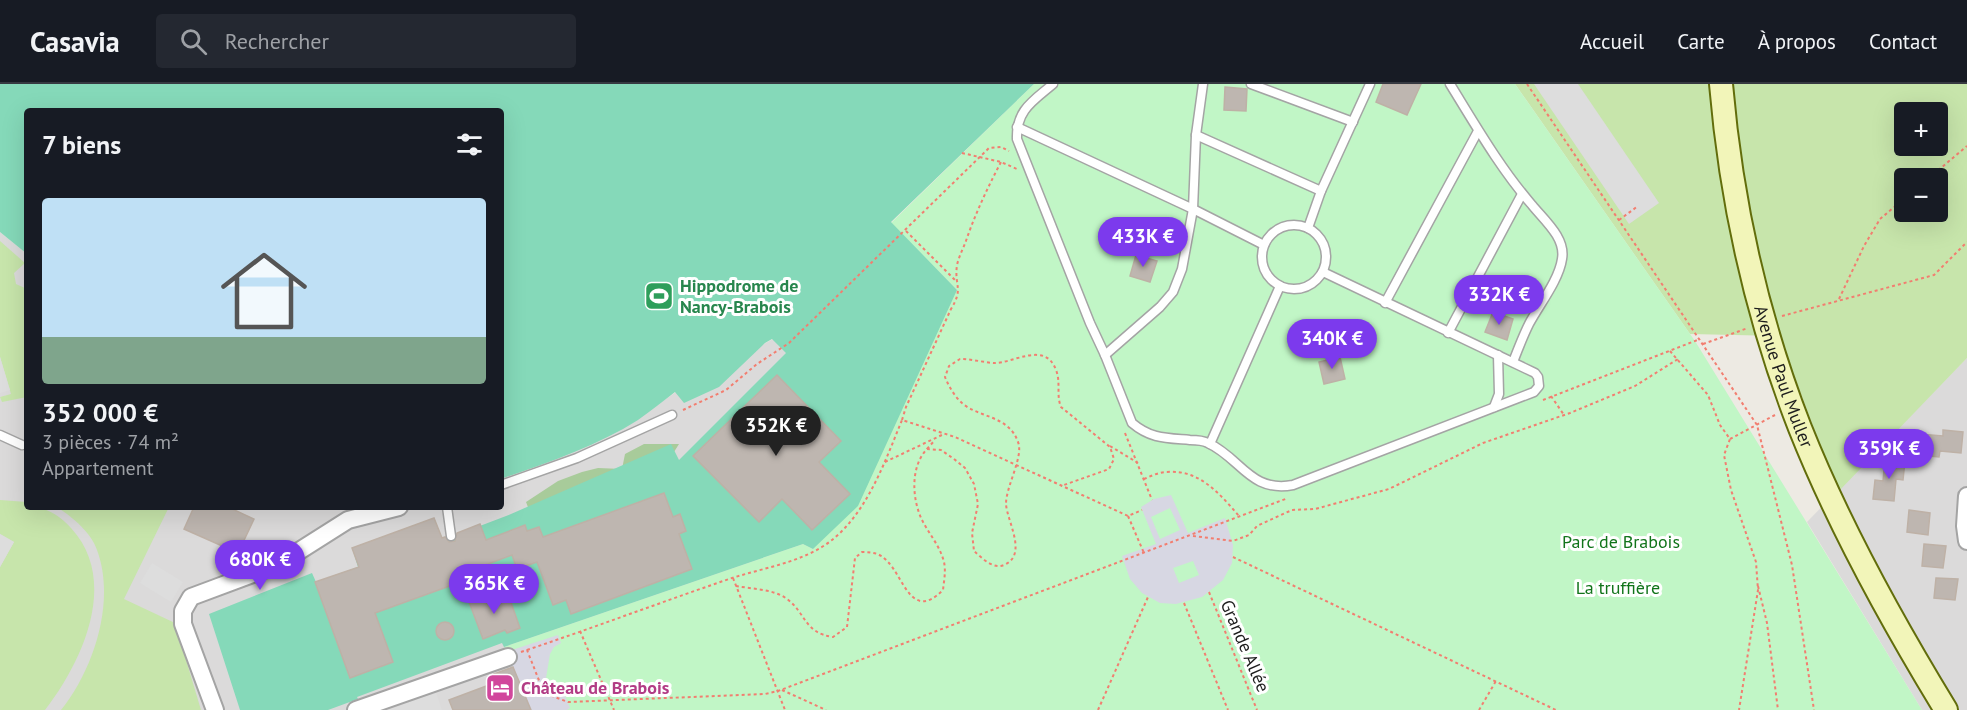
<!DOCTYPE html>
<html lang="fr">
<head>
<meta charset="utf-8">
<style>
  :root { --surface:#171b24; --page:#242831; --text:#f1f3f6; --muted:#9ea1a6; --line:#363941; --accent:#7c3aed }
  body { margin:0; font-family:"PT Sans",sans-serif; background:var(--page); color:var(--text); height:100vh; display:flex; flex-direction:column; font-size:22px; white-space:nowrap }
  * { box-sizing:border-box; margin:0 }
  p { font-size:20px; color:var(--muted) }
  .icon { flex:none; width:33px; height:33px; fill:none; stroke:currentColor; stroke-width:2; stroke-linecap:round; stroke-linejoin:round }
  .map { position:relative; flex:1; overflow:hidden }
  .sheet { position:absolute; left:24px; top:24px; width:480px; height:402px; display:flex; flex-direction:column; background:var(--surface); border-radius:6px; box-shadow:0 6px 24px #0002 }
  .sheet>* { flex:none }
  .controls { position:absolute; left:1894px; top:18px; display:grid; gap:12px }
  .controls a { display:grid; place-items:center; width:54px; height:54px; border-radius:6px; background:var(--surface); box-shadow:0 6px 24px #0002; font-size:30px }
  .price { position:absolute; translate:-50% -51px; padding:0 14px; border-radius:21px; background:var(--accent); color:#fff; font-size:20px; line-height:39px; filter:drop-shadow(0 2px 3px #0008) }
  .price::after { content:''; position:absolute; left:50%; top:36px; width:18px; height:14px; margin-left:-9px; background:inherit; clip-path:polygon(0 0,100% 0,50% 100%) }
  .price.selected { background:#222; color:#fff }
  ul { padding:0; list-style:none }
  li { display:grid; align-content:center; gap:12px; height:318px; padding:0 18px }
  li span { display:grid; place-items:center; height:186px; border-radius:6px; color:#555 }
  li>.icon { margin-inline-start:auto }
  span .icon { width:108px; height:108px; fill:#fffc; stroke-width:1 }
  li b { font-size:26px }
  h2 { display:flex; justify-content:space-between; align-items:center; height:72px; padding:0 18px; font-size:26px }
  header { display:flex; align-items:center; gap:36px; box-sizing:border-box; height:84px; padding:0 30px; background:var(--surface); border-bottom:2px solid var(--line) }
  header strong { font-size:28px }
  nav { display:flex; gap:33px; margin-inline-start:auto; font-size:21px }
  .search { width:420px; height:54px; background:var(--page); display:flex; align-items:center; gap:15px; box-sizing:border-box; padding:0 21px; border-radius:6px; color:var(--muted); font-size:22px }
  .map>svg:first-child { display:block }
  .residential { fill:#dbdada }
  .grass { fill:#c7e5ab; fill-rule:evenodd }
  .forest { fill:#a8cb9a }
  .park { fill:#c1f6c6 }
  .pitch { fill:#85d9b9 }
  .parking { fill:#ddd }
  .plaza { fill:#d7d7e3; fill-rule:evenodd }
  .building { fill:#beb6b0; stroke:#beb1a6; stroke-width:1.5 }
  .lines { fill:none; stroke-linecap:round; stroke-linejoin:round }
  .lane-casing { stroke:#a4a4a4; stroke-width:11 }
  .street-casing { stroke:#a4a4a4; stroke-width:20 }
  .secondary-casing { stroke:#626d0b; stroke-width:26 }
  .path { stroke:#f27e70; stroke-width:2; stroke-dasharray:3 3; stroke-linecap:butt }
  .lane { stroke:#fff; stroke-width:8 }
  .street { stroke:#fff; stroke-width:16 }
  .secondary { stroke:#f2f5b9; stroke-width:22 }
  .labels { text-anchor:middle; stroke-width:6; stroke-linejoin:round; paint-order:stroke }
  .leisure-label { font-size:18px; font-weight:bold; fill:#27864d; stroke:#fff; text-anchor:start }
  .street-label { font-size:18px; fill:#1d1d1d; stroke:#fff }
  .park-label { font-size:18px; fill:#11741a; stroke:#fff }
  .hotel-label { font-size:18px; font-weight:bold; fill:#b23c85; stroke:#fff; text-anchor:start }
</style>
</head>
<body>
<header>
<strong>Casavia</strong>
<div class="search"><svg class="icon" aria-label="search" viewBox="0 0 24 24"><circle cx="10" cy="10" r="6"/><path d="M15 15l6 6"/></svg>Rechercher</div>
<nav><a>Accueil</a><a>Carte</a><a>À propos</a><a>Contact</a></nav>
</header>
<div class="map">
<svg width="1967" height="626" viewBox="0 0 1967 626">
  <rect width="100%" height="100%" fill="#edeae3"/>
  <!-- residential -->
  <g class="residential">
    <path d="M891 139 957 206 813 465 803 460 504 563 531 626H0V148L27 170V423H501V395L531 385 598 357 625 343 676 308 773 255Z"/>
    <path d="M1967 274V626H1922L1807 438Z"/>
  </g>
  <!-- grass -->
  <g class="grass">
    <path d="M1515 0H1967V274L1838 408 1779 252 1690 250ZM1905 28H1938V62H1905ZM1905 94H1938V128H1905Z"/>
    <path d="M0 157 25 179 14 189 16 200 27 205V313L2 318 0 313 11 310 0 273Z"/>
    <path d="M0 416 27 418V423C46 423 58 430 71 444 120 497 82 578 45 626H0V483L14 458 0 450Z"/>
    <path d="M57 423H169L124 515 175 539 201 626H61C94 585 116 517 97 466 91 448 72 433 57 423Z"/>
  </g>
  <!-- forest -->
  <path class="forest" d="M644 360H679L662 387 531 431 526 418 558 397 582 388 598 384 622 385 625 370Z"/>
  <!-- park -->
  <path class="park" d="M1034 0H1515L1695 257 1922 626H531L504 563 803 460 813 465 957 206 891 139Z"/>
  <!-- pitch -->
  <path class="pitch" d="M0 0H1034L891 138 957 206 858 422 813 465 803 460 504 563 502 559 357 613 358 615 328 626H240L209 530 312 489 316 498 358 483 352 464 434 434 443 456 511 430 671 360 679 376 786 269 772 255 765 259 719 303 684 319 675 308C663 317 651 327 638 336 597 362 547 379 501 395V27H27V170L0 148Z"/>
  <!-- parking -->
  <g class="parking">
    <path d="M1534 0H1578L1659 119 1629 140Z"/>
    <path d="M0 273 10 306 0 309Z"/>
    <path d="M0 450 14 458 0 483Z"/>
    <path d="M152 479 183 498 171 518 140 499Z"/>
    <path d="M436 608 442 626H387L396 623Z"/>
  </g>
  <!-- plaza -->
  <g class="plaza">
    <path d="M1171 411 1188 449 1225 434 1233 461 1232 479 1223 496 1202 513 1176 520 1160 519 1142 509 1130 495 1122 472 1156 460 1141 423 1154 415ZM1170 424 1180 446 1160 455 1151 433ZM1193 477 1199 491 1179 499 1173 484Z"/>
    <path d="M558 551 561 559 554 563 550 570 546 594 558 608 565 612 570 624 567 626H531L506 568Z"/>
  </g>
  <!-- building -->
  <g class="building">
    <path d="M1383 0H1421L1407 31 1376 18Z"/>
    <path d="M1225 3 1247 5 1246 27 1224 26Z"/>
    <path d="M1136 171 1157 177 1150 198 1130 192Z"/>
    <path d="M1493 228 1513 235 1507 256 1485 248Z"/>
    <path d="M1340 273 1345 295 1324 300 1319 278Z"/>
    <path d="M777 291 841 357 819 378 850 410 812 446 782 415 759 438 693 372Z"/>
    <path d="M1943 346 1963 348 1961 369 1940 367 1939 373 1918 371 1920 350 1943 352Z"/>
    <path d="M1885 375 1905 377 1903 396 1896 395 1894 417 1873 415 1875 396 1883 397Z"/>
    <path d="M664 409 673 433 680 430 686 447 679 450 692 485 571 530 566 516 553 521 537 478 517 485 512 471 456 492 458 499 375 529 393 578 350 594 315 498 359 483 352 464 434 434 442 454 445 453 449 458 455 457 457 449 480 440 486 456 525 441 527 447 539 443 543 453Z"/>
    <path d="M194 423H228L254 435 238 469 184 445Z"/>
    <path d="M1909 426 1930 429 1928 451 1907 448Z"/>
    <path d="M1924 460 1946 462 1943 484 1922 482Z"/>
    <path d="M1936 494 1958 495 1955 516 1934 514Z"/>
    <path d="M492 510 494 516 508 510 520 544 507 549 505 546 483 555 469 518Z"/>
    <circle cx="445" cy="547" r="9"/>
    <path d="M513 583 531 626H453L449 616 497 598 494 590Z"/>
  </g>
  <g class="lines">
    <!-- lane casing -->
    <g class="lane-casing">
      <g id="lane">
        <path d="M1053 0C1033 17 1016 26 1017 55L1090 239 1105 271 1132 339C1151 355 1166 354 1190 356 1196 356 1202 356 1208 359 1241 374 1250 409 1293 401L1534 308 1539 302 1538 293 1535 289 1323 188"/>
        <path d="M1251 0 1353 38"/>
        <path d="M1450 0C1476 42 1500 84 1532 121 1544 136 1566 154 1562 175 1559 196 1539 221 1529 240 1523 252 1518 265 1513 278"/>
        <path d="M1017 43 1193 125 1264 161"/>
        <path d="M1196 51 1321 107"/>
        <circle cx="1294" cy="173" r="32"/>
        <path d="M1308 144 1321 107 1370 0"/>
        <path d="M1385 219 1478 47"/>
        <path d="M1448 249 1522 110"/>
        <path d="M1105 271 1160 223 1173 208 1182 185 1193 125 1196 51 1203 0"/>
        <path d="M1494 323 1499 310 1498 271"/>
        <path d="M0 351 22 361"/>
        <path d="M1210 360 1280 202"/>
        <path d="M501 401 577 374 672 331"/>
        <path d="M447 423 451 452"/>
      </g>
    </g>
    <!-- street casing -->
    <g class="street-casing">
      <g id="street">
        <path d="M1967 412 1965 442 1967 457"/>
        <path d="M215 626 183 540V527L191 513 277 481 348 436 399 423"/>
        <path d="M356 626 508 573"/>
      </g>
    </g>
    <!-- secondary casing -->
    <g class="secondary-casing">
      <g id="secondary">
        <path id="s1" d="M1721 0C1731 117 1757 234 1800 344 1839 442 1891 536 1946 626"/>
      </g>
    </g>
    <!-- path -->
    <g class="path">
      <path d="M1527 0 1757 341 1792 481 1814 626"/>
      <path d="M962 69 1001 78 1017 85"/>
      <path d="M1929 94 1967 62"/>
      <path d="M1619 136 1638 122"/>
      <path d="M906 147 957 198"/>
      <path d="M1839 215 1864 162 1880 135 1905 114"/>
      <path d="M1782 232 1934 191 1967 158"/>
      <path d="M1703 260 1748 244"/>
      <path d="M1670 267 1708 311 1720 341 1730 355 1724 371 1731 406 1756 478 1758 506 1739 626"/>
      <path d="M1551 312 1564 331"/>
      <path d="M1543 316 1700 255"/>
      <path d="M683 326 726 306 757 280 789 259 989 64 1001 63 1009 67"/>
      <path d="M902 336 906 323 951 225C964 204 954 202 957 181 959 172 964 163 967 154 976 128 988 103 1001 78"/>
      <path d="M1125 349 1152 416"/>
      <path d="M1730 355 1775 331"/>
      <path d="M1110 362 1138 379"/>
      <path d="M927 365 935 356"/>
      <path d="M885 378 944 350"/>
      <path d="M1144 395C1151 392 1159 388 1167 388 1199 385 1220 410 1239 432"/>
      <path d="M1128 432 1144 469"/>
      <path d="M1193 452 1233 457 1249 451 1257 442 1292 426 1315 425 1389 405 1483 359 1570 329 1635 302 1678 275"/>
      <path d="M1233 473 1556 626"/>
      <path d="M733 494 785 626"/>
      <path d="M736 502C752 505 774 505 787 515 806 529 804 549 833 553L847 543 855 474 862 468C872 468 880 469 887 477 904 493 911 538 943 506 944 497 946 487 944 478 940 462 929 450 922 436 912 415 910 383 927 365L941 366 954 375 965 384 974 400 978 420 972 449 974 467C982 474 994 487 1006 480 1027 469 1007 437 1006 420 1006 402 1024 372 1018 358 1009 332 981 334 963 320 955 313 949 303 945 293L949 282 960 275C971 275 982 278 993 279 1013 280 1045 256 1056 286 1061 298 1056 311 1061 323L1110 363 1114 375 1109 385 1061 402"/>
      <path d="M1758 502 1767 539 1778 626"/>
      <path d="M1209 508 1257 626"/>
      <path d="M1184 519 1228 626"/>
      <path d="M580 547 614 626"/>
      <path d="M527 566C595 543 662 518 729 495 768 482 811 478 841 448 871 418 886 375 902 336L955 353 1128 432 1142 426"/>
      <path d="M521 568 527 566 544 609 568 618 765 610 778 607 1288 414"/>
      <path d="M782 606 826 626"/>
      <path d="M1098 626 1148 513"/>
      <path d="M1479 626 1496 597"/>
    </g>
    <!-- lane -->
    <use href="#lane" class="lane"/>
    <!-- street -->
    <use href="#street" class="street"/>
    <!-- secondary -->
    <use href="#secondary" class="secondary"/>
  </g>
  <!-- icons -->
  <defs>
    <g id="stadium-square" transform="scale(1.5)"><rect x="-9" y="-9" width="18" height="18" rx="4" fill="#2e9e5b" stroke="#fff"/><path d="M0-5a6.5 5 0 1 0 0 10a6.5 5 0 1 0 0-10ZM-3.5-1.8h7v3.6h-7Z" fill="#fff"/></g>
    <g id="hotel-square" transform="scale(1.5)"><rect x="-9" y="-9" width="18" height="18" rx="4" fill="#d1479c" stroke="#fff"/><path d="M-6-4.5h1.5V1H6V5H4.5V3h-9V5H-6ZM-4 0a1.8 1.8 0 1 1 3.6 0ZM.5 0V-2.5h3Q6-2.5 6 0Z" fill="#fff"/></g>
  </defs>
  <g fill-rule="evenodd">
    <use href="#stadium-square" x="659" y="212"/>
    <use href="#hotel-square" x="500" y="604"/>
  </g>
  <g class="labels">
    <!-- leisure labels -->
    <g class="leisure-label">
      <text x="680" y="208">Hippodrome de<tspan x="680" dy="21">Nancy-Brabois</tspan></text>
    </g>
    <!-- street labels -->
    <g class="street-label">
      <text dy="6" stroke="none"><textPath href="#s1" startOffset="300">Avenue Paul Muller</textPath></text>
      <text transform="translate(1245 562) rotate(67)" y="6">Grande Allée</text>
    </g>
    <!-- park labels -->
    <g class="park-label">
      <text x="1621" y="464">Parc de Brabois</text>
      <text x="1618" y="510">La truffière</text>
    </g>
    <!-- hotel labels -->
    <g class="hotel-label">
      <text x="521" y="610">Château de Brabois</text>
    </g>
  </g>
</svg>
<div class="controls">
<a>+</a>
<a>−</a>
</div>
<b class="price" style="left:1143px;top:184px">433K €</b>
<b class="price" style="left:1499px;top:242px">332K €</b>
<b class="price" style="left:1332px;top:286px">340K €</b>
<b class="price selected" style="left:776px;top:373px">352K €</b>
<b class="price" style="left:1889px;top:396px">359K €</b>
<b class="price" style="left:260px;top:507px">680K €</b>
<b class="price" style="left:494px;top:531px">365K €</b>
<section class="sheet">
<h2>7 biens<svg class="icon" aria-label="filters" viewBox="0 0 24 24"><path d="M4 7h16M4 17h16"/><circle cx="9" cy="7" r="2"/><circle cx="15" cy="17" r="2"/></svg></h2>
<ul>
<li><span style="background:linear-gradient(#bfe0f5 75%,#7fa58c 0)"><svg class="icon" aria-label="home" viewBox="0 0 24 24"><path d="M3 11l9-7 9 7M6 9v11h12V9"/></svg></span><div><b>352 000 €</b><p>3 pièces · 74 m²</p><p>Appartement</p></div></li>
</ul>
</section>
</div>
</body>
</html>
